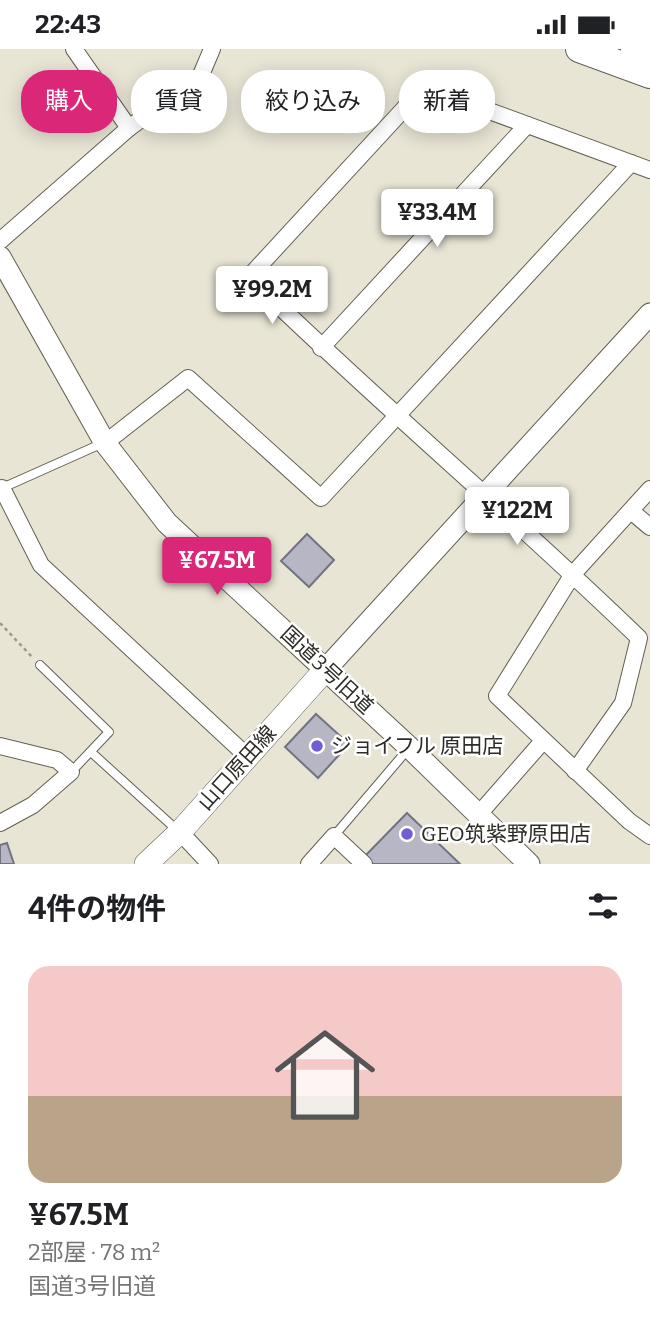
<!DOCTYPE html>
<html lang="ja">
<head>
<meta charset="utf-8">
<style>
  :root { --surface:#fff; --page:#f2f2f2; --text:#202124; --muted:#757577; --accent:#db2777 }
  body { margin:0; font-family:Bitter,"Noto Sans JP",serif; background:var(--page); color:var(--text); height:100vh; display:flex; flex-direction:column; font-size:26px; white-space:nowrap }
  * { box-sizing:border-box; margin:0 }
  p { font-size:23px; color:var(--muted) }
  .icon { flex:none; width:38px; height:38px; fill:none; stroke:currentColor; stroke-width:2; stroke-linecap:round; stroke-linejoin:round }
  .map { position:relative; height:815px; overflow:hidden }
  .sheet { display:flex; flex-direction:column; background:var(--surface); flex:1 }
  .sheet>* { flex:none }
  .hud { position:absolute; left:21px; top:21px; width:609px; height:63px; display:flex; gap:14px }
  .price { position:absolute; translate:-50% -60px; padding:0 16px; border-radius:7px; background:#fff; color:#222; font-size:23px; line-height:46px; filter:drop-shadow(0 2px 4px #0008) }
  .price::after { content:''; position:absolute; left:50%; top:42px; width:21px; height:16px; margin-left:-10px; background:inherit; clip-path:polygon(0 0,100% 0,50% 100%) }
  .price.active { background:var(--accent); color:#fff }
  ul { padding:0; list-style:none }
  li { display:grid; align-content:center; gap:14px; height:371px; padding:0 28px }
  li span { display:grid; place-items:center; height:217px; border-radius:21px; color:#555 }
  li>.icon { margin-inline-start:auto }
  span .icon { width:126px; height:126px; fill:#fffc; stroke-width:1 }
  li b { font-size:30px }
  h2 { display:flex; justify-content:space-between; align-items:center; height:84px; padding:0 28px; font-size:30px }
  .chip { padding:0 24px; border-radius:28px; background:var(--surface); box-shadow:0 4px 18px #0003; font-size:24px; line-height:63px }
  .chip.active { background:var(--accent); color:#fff }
  .status { display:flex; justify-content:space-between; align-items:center; height:49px; padding:0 35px; background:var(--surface); direction:ltr }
  .status svg { height:19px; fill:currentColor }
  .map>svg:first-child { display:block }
  .building { fill:#b7b6c5; stroke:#737280; stroke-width:2 }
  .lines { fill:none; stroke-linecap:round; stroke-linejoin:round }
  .service-casing { stroke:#636052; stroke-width:10 }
  .minor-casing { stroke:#636052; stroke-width:18 }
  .tertiary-casing { stroke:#636052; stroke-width:23 }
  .secondary-casing { stroke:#636052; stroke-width:24 }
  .trunk-casing { stroke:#636052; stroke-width:28 }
  .path { stroke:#9b998d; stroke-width:2.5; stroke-dasharray:3.5 3.5; stroke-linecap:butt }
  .service { stroke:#fff; stroke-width:8 }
  .minor { stroke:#fff; stroke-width:16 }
  .tertiary { stroke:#fff; stroke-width:21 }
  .secondary { stroke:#fff; stroke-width:23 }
  .trunk { stroke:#fff; stroke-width:26 }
  .poi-dot { fill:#725cd6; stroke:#fff; stroke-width:2.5 }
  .labels { text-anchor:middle; stroke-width:5; stroke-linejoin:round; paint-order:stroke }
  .street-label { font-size:21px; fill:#2d2c26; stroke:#fff }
  .poi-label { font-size:21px; fill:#2d2c26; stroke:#fff; text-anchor:start }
</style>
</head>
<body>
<div class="status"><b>22:43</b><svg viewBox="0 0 49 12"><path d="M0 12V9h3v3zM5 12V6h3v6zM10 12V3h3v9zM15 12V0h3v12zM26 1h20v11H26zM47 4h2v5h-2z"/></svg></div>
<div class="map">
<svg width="650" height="815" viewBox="0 0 650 815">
  <rect width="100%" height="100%" fill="#e8e5d5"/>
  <!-- building -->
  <g class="building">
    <path d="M307 485 334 511 309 538 281 512Z"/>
    <path d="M316 665 349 695 318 729 285 698Z"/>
    <path d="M407 764 460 815H373L365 807Z"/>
    <path d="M7 794 14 815H0V796Z"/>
  </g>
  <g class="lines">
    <!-- service casing -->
    <g class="service-casing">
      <g id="service">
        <path d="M0 440 103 394"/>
        <path d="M40 616 109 683 71 723"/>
        <path d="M91 703 177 781"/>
        <path d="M334 787 409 699"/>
      </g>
    </g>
    <!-- minor casing -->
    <g class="minor-casing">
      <g id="minor">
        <path d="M74 0 129 79"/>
        <path d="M0 192 129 79 201 26 212 0"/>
        <path d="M321 299 527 76"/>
        <path d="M105 394 188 329 321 449 631 114"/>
        <path d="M2 439 41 516 248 708"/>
        <path d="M650 440 573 525 497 647 629 772 650 787"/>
        <path d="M631 462 650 478"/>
        <path d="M0 697 57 711 71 723 33 756 0 774"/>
        <path d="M575 722 623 654 639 589C511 465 376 352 249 228L424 38 650 121"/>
        <path d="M479 765 543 692"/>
        <path d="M180 783 210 815"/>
        <path d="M309 815 334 787 364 815"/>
      </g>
    </g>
    <!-- tertiary casing -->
    <g class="tertiary-casing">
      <g id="tertiary">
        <path d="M0 208 105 394 167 474 410 699 529 815"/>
        <path d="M325 621 650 265"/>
      </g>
    </g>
    <!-- secondary casing -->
    <g class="secondary-casing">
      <path id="secondary" d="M146 815 180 783 325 621"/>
    </g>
    <!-- trunk casing -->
    <g class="trunk-casing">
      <g id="trunk">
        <path d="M579 0 650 26"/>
        <path d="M634 0 650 6"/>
      </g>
    </g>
    <!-- path -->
    <path class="path" d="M0 574 33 609"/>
    <!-- service -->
    <use href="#service" class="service"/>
    <!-- minor -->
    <use href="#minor" class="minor"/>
    <!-- tertiary -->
    <use href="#tertiary" class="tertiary"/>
    <!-- secondary -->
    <use href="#secondary" class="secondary"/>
    <!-- trunk -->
    <use href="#trunk" class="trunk"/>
  </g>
  <!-- markers -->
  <g class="poi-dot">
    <circle cx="317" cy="697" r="7"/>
    <circle cx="407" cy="785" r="7"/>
  </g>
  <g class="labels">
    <!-- street labels -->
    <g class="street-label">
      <text transform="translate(327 621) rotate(43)" y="7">国道3号旧道</text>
      <text transform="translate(237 719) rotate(-48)" y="7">山口原田線</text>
    </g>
    <!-- poi labels -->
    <g class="poi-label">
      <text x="331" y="704">ジョイフル 原田店</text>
      <text x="421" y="792">GEO筑紫野原田店</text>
    </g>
  </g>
</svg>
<b class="price" style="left:437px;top:200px">¥33.4M</b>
<b class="price" style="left:272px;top:277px">¥99.2M</b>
<b class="price" style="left:517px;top:498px">¥122M</b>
<b class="price active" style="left:217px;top:548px">¥67.5M</b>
<div class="hud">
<a class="chip active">購入</a>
<a class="chip">賃貸</a>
<a class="chip">絞り込み</a>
<a class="chip">新着</a>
</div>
</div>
<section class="sheet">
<h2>4件の物件<svg class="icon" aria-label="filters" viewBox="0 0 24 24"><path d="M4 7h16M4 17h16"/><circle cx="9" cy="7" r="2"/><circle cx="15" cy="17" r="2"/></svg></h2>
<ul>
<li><span style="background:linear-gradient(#f6c9c9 60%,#b9a48a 0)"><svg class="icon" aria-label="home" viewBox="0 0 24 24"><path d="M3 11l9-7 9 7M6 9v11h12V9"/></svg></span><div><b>¥67.5M</b><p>2部屋 · 78 m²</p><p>国道3号旧道</p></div></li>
</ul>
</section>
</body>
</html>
